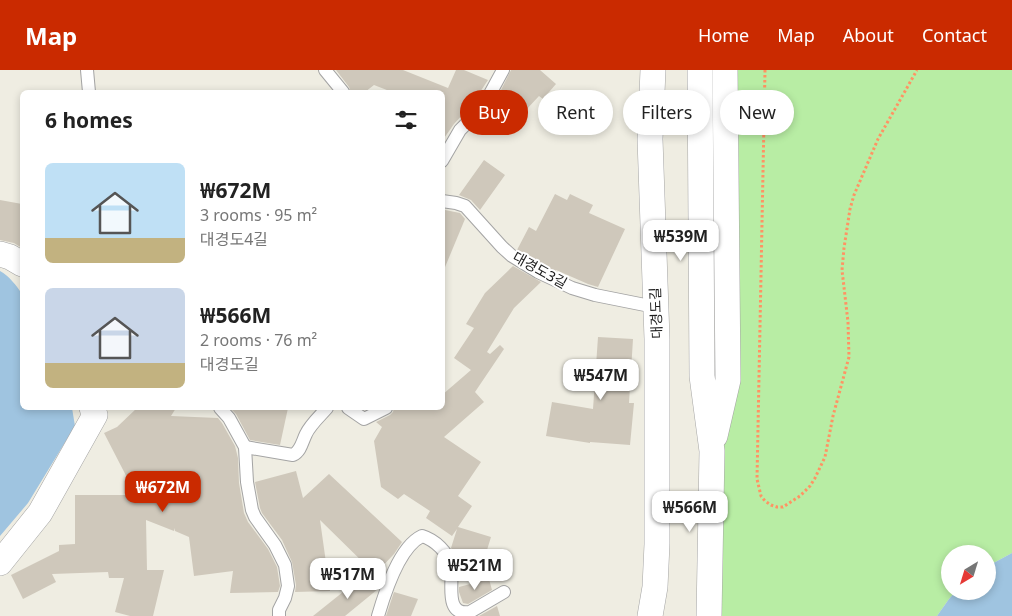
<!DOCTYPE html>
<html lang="en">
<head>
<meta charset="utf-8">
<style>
  :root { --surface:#fff; --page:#f6f6f6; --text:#222; --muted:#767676; --accent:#ca2a00 }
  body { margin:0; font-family:"Noto Sans","Noto Sans KR",sans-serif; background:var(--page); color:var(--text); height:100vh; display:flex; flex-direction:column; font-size:19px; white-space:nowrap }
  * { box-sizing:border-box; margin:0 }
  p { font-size:16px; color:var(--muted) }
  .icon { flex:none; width:28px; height:28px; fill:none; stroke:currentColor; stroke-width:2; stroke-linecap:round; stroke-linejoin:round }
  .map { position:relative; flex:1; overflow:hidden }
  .details { position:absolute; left:20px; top:20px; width:425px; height:320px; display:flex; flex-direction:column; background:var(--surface); border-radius:8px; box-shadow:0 2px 8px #0003 }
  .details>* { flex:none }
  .hud { position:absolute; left:460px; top:20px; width:475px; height:45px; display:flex; gap:10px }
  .needle { width:32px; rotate:218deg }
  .tools { position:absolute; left:941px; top:475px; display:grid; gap:10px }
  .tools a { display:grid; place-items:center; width:55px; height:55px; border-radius:50%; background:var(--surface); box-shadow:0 2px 8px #0003; font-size:25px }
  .price { position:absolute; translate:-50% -42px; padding:0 11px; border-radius:10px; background:#fff; color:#222; font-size:16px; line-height:32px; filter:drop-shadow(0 1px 2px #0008) }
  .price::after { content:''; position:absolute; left:50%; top:30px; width:15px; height:11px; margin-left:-8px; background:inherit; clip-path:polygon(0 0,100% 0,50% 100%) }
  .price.current { background:var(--accent); color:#fff }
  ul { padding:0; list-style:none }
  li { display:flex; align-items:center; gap:15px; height:125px; padding:0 25px }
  li span { display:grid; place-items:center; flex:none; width:140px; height:100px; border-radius:8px; color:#555 }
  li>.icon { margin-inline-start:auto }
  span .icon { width:60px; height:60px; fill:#fffc; stroke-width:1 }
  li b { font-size:21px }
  h2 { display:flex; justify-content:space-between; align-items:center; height:60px; padding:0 25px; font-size:21px }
  .tag { padding:0 18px; border-radius:22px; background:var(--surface); box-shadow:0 2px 8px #0003; font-size:18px; line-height:45px }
  .tag.current { background:var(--accent); color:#fff }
  header { display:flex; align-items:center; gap:30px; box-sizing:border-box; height:70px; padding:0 25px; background:var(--accent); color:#fff }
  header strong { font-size:24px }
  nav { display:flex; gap:28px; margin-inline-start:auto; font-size:18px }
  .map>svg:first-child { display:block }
  .grass { fill:#b8eda4 }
  .water { fill:#9fc4e0 }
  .building { fill:#cfc8bb }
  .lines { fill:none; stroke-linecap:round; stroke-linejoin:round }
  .lane-casing { stroke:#a4a4a4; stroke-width:14 }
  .street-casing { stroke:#a4a4a4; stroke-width:26 }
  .path { stroke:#ff9363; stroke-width:3; stroke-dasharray:2.5 2.5; stroke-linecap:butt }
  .lane { stroke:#fff; stroke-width:12 }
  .street { stroke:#fff; stroke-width:25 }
  .labels { text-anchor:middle; stroke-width:4; stroke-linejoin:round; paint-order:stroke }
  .street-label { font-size:14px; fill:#1d1d1d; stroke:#fff }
</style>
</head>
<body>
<header>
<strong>Map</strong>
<nav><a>Home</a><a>Map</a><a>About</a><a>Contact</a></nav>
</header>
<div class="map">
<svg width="1012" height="546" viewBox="0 0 1012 546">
  <rect width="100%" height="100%" fill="#efede2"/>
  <!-- grass -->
  <path class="grass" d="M725 0H1012V483L988 496V484H950V521H956L949 529 937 546H709L728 310Z"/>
  <!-- water -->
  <g class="water">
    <path d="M0 201C9 206 17 216 22 224V338H72L75 356 28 433 0 466Z"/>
    <path d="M1012 483V546H937L949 529 956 521H988V496Z"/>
  </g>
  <!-- building -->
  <g class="building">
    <path d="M336 0H403L448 18 456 0H464L488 10 472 34 454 54 442 71V22H392L374 15 365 22H351L349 17Z"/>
    <path d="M511 0H540L556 14 543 29 539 26 525 41 501 20Z"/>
    <path d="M484 90 505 105 480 140 471 130 459 125Z"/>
    <path d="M555 124 567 130 570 124 593 135 589 143 625 159 598 217 588 214 556 200V201L542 195 517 180 529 157 536 161Z"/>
    <path d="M0 130 22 134V178L14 173 0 170Z"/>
    <path d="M445 140 460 143 465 149 443 202 442 146Z"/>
    <path d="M513 196 541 212 514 238 487 282 490 284 500 275 504 279 475 322 484 332 444 367 481 392 458 426 472 436 458 457 491 467 483 493 456 485 451 478 457 459 452 466 426 448 430 441 404 424 398 429 381 417 374 371 382 357 376 352 390 345 393 342 394 338H442V325L471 300 454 288 474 258 466 254 485 223Z"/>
    <path d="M598 267 633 269 629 333H634L630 375 590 372V373L546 366 552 332 593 339Z"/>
    <path d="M137 338H176L171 346 218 348 222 353 235 376 238 388 239 413 244 443 248 452 268 479 277 497 280 516 278 522 230 523 233 501 194 506 189 467 175 461V458L174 461 146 450 147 500H164L153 546H130L115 542 124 508H109L108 502 52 504 56 512 23 529 11 505 59 481V475L75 474V425H136L104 363 117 357Z"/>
    <path d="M230 338H288L280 375 250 370 236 344Z"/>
    <path d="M296 401 303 428 329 404 402 472 394 484 375 504 320 450 330 521 295 522 296 515 292 492 282 470 262 443 260 438 255 412Z"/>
    <path d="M489 509 492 520 468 534 463 533 459 522V517Z"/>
    <path d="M358 510 379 517 378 519 345 546H313Z"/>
    <path d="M394 522 418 529 411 546H386Z"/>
    <path d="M497 536 500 546H479Z"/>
  </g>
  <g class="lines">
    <!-- lane casing -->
    <g class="lane-casing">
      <g id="lane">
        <path d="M87 0 89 22"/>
        <path d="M325 0 343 22"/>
        <path d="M442 91 460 60 480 40 485 33 503 0"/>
        <path d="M442 131 456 133 465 136 502 177 512 186 538 202 572 218 595 225 655 237"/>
        <path d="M220 338 229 348 245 377 247 412 252 440 255 447 275 475 285 495 288 516 285 528 279 540V546"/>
        <path d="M348 338 364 349 386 338"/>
        <path d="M245 377 293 385C301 381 302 372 306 364 310 355 320 346 327 338"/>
        <path d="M378 546C385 522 399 477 422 466 435 470 448 482 451 496 454 511 443 546 470 542L504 522"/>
      </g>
    </g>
    <!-- street casing -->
    <g class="street-casing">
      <g id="street">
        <path d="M700 0 702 306 712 381 709 546"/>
        <path d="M0 184 10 187 22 194"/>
        <path d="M715 366 728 310 725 0"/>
        <path d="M0 493 40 443 95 345 92 338"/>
        <path d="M650 546 655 517 657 474V269L650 69 653 0"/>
      </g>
    </g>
    <!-- path -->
    <path class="path" d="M765 0 757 409 761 426 765 431 771 435 777 437H783L800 426 810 416 815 408 825 387 833 346 849 287 848 252 842 200 844 178 850 139 854 125 878 69 917 0"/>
    <!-- lane -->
    <use href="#lane" class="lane"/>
    <!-- street -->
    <use href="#street" class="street"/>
  </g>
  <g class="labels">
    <!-- street labels -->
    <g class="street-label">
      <text transform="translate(540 200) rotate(29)" y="5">대경도3길</text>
      <text transform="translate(656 243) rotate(-92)" y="5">대경도길</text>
    </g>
  </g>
</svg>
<div class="tools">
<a><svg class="needle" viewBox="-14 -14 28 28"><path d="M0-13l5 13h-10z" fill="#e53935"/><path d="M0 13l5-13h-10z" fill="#767676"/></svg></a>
</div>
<b class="price" style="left:681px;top:192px">₩539M</b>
<b class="price" style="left:601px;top:331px">₩547M</b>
<b class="price current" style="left:163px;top:443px">₩672M</b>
<b class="price" style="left:690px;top:463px">₩566M</b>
<b class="price" style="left:475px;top:521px">₩521M</b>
<b class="price" style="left:348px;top:530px">₩517M</b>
<div class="hud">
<a class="tag current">Buy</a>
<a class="tag">Rent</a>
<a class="tag">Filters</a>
<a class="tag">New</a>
</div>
<section class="details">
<h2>6 homes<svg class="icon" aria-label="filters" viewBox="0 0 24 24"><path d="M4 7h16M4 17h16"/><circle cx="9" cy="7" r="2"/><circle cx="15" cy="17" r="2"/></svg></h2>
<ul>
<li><span style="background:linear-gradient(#bfe0f5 75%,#c2b280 0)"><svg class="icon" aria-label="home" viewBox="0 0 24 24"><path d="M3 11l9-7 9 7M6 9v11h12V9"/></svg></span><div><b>₩672M</b><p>3 rooms · 95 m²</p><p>대경도4길</p></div></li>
<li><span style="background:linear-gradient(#c9d6e8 75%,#c2b280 0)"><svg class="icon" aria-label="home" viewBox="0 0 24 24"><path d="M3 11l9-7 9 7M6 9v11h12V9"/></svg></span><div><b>₩566M</b><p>2 rooms · 76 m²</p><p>대경도길</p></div></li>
</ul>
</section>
</div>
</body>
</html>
